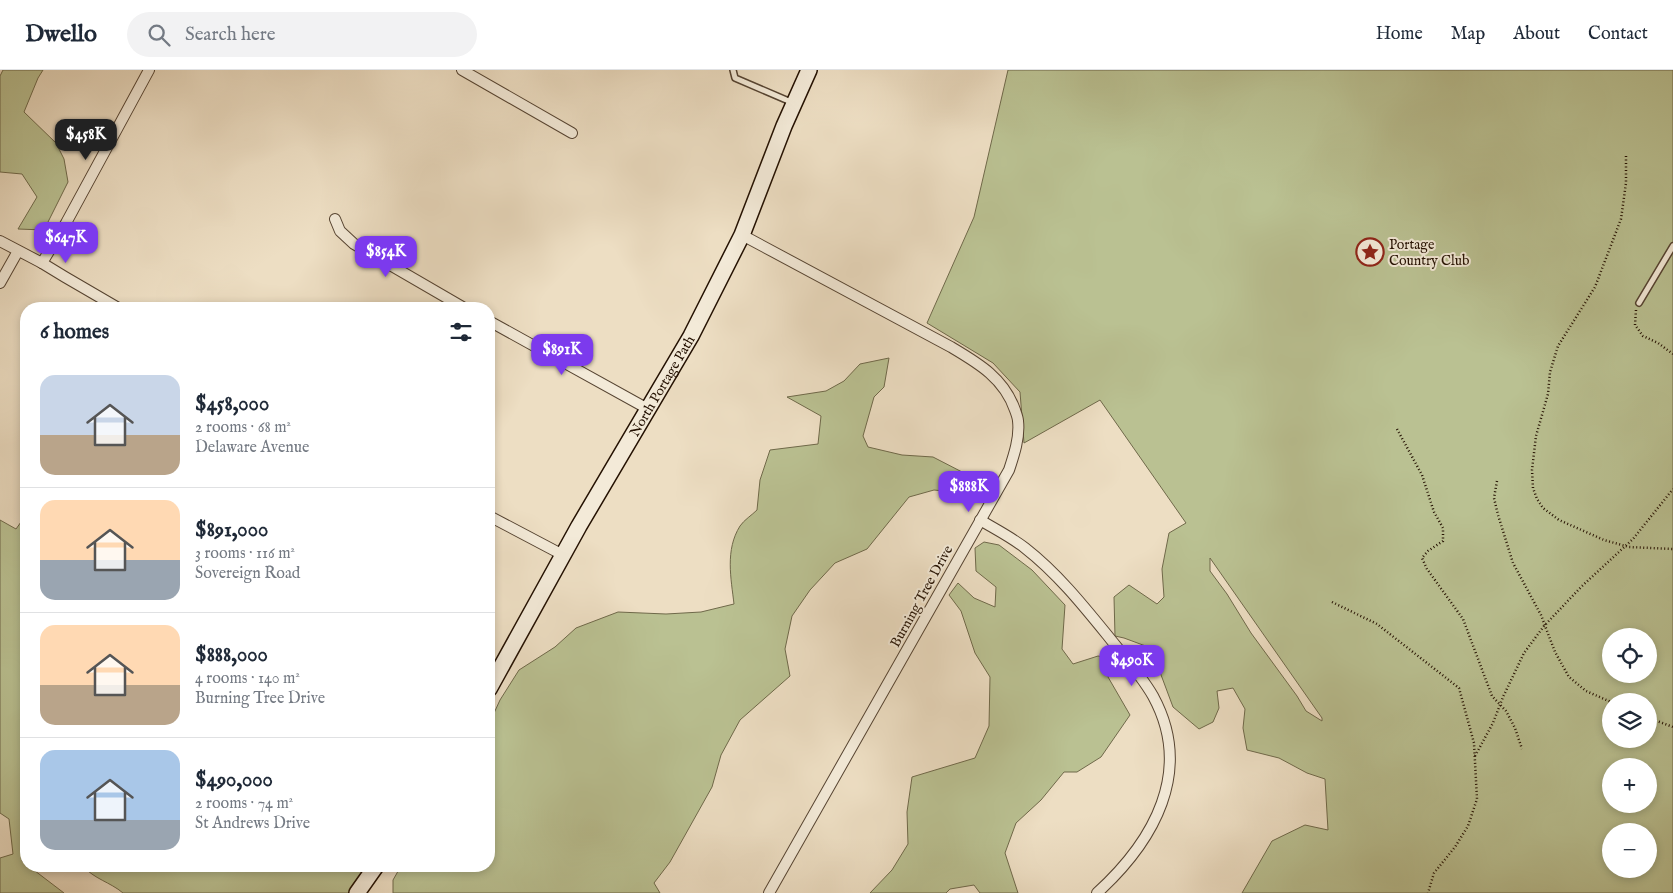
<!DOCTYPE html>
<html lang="en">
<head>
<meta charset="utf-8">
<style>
  :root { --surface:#fff; --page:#f2f2f3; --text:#1f2937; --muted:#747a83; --line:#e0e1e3; --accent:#7c3aed }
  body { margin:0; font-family:"IM FELL English",serif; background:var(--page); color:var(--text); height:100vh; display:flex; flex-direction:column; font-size:19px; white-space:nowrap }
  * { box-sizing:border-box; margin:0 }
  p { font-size:16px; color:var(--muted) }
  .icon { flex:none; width:28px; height:28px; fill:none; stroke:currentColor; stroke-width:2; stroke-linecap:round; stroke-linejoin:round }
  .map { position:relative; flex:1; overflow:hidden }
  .panel { position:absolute; left:20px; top:232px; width:475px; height:570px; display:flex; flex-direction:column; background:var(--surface); border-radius:20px; box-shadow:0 2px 8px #0003 }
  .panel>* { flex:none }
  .fabs { position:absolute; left:1602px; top:558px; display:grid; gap:10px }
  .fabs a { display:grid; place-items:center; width:55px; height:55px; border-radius:50%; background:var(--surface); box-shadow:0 2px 8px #0003; font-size:25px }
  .price { position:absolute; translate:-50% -42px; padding:0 11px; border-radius:10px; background:var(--accent); color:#fff; font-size:16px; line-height:32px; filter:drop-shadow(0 1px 2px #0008) }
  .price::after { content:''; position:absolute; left:50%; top:30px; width:15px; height:11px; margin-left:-8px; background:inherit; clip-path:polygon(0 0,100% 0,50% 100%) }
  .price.on { background:#222; color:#fff }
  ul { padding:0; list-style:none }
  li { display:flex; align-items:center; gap:15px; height:125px; padding:0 20px }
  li+li { border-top:1px solid var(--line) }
  li span { display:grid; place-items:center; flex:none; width:140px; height:100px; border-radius:15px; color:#555 }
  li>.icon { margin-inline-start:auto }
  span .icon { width:60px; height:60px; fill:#fffc; stroke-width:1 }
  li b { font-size:21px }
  h2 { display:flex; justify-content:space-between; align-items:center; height:60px; padding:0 20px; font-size:21px }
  header { display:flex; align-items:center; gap:30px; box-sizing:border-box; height:70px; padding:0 25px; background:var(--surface); border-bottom:1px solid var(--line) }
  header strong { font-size:24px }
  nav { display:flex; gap:28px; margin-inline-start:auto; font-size:18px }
  .search { width:350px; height:45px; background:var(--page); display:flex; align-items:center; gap:12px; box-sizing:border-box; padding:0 18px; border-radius:28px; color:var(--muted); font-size:19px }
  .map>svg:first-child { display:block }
  .green { fill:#bac192; stroke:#6f694a; fill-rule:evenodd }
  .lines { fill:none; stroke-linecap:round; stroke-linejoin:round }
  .lane-casing { stroke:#564432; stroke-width:8 }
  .street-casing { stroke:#564432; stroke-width:12 }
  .secondary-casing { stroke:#241102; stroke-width:18 }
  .path { stroke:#241102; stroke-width:2.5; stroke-dasharray:1 2.5; stroke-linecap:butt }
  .lane { stroke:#f3ead8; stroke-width:5 }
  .street { stroke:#f3ead8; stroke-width:10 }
  .secondary { stroke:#f3ead8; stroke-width:15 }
  .labels { text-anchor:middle; stroke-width:4; stroke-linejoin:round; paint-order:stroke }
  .poi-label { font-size:14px; fill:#241102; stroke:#f3ead8; text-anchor:start }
  .street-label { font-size:14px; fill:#241102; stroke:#f3ead8 }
</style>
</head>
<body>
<header>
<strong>Dwello</strong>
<div class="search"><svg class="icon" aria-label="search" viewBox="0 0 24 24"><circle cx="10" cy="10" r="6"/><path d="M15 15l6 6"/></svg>Search here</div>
<nav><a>Home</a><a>Map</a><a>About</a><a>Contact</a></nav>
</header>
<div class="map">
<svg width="1673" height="823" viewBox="0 0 1673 823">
  <rect width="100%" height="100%" fill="#eddec3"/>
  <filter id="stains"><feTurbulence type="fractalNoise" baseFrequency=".004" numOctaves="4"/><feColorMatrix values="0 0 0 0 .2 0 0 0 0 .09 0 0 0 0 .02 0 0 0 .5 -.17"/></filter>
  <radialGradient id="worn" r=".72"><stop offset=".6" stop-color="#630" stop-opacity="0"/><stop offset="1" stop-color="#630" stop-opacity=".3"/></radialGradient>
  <!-- green -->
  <g class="green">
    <path d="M3 0H43L38 8 24 42 56 73 64 89 68 112 44 160 18 159 37 127 22 104 0 102V6Z"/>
    <path d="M1008 0H1673V823H1242L1272 771 1305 755 1328 760 1325 709 1307 703 1279 688 1247 680 1243 658 1245 639 1233 618 1217 621 1219 638 1213 652 1199 659 1173 637 1151 578 1124 568 1115 566 1114 527 1129 515 1157 534 1164 527 1162 499 1169 463 1186 453 1100 330 1024 373 1020 322 993 293 927 253 974 147ZM1210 488 1322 648V651L1306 641 1297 626 1251 563 1227 524 1210 501ZM1611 566H1649V604H1611ZM1611 631H1649V669H1611ZM1611 696H1649V734H1611ZM1611 761H1649V799H1611Z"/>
    <path d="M889 288 884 317 874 327 863 366 868 377 902 385 933 387 964 403 977 416 963 423 934 420 909 427 867 479 835 493 810 520 792 546 785 579 790 606 740 650 721 685 712 717 670 792 654 813 660 823H393V810L401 796H489V654L500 630 519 600 555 577 576 558 618 542 666 544 701 542 734 534C731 508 725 480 740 456 744 450 752 445 757 440L760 410 770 380 818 374 821 346 787 327 826 321 844 311 860 294Z"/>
    <path d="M26 445V778L22 791 64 823H0V788L13 784 9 749 0 743V450L16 459Z"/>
    <path d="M984 472 999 475 1032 500 1065 535 1062 579 1073 594 1098 586 1115 589 1108 607 1130 645 1101 687 1077 702H1064L1041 730 1016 753 1005 783 1018 823H980L974 815 950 819 946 823H870L892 800 908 774 907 742 912 707 975 688 989 656 990 607 975 583 961 541 949 525 958 513 974 528 995 537 996 517 976 501 975 478Z"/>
    <path d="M83 796H369L349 823H123C110 812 94 809 83 796Z"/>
  </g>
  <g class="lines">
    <!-- lane casing -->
    <g class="lane-casing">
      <g id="lane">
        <path d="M733 0 735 8 791 32"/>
        <path d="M1639 233 1673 176"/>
      </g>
    </g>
    <!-- street casing -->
    <g class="street-casing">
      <g id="street">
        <path d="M462 0 572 63"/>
        <path d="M335 149 340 161 354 174 466 239"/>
        <path d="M742 165 951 277C978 293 1004 308 1015 340 1016 343 1018 348 1018 351 1020 367 1014 385 1009 400L769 823"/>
        <path d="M0 171 42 193 65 207 120 239"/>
        <path d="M42 193 66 153 149 0"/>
        <path d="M0 213 18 181"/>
        <path d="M489 251 648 339"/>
        <path d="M489 446 563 485"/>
        <path d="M980 450C995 459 1011 467 1025 478 1057 503 1082 534 1108 566 1123 585 1141 605 1153 626 1194 701 1154 771 1097 823"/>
      </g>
    </g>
    <!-- secondary casing -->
    <g class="secondary-casing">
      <g id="secondary">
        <path id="s1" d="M489 619 579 456 691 266 742 165 784 56 809 0"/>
        <path d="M357 823 376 796"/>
      </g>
    </g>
    <!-- path -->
    <g class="path">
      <path d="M1626 86V113L1621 149 1595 217 1558 276 1550 302 1548 324 1536 366 1532 400 1533 418 1537 429 1543 438 1559 450 1604 470 1629 477 1673 479"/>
      <path d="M1636 240 1635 255 1643 266 1658 273 1673 284"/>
      <path d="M1397 359 1422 405 1434 442 1443 458V471L1428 481 1422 488 1427 499 1463 549 1492 626 1506 641 1515 658 1522 679"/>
      <path d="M1497 411 1494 428 1498 445 1513 493 1541 545 1555 582 1569 607 1586 621 1611 632"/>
      <path d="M1332 532 1377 554 1459 618 1474 673 1477 729 1468 756 1455 777 1434 803 1428 823"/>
      <path d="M1649 648 1673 657"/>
      <path d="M1475 686 1493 653 1503 627 1524 583 1544 556 1582 516 1633 469 1673 419"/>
    </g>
    <!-- lane -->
    <use href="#lane" class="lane"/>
    <!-- street -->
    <use href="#street" class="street"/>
    <!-- secondary -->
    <use href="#secondary" class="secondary"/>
  </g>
  <!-- icons -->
  <defs>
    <g id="sight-ring" transform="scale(1.4375)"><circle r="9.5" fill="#f3ead8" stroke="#8f2418" stroke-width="1.5"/><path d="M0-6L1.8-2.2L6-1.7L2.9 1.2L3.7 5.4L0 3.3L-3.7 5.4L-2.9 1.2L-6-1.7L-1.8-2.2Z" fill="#8f2418"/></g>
  </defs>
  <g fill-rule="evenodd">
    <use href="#sight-ring" x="1370" y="182"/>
  </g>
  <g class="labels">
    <!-- poi labels -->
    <g class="poi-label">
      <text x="1389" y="179">Portage<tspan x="1389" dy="16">Country Club</tspan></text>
    </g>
    <!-- street labels -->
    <g class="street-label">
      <text dy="5" stroke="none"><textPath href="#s1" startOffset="349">North Portage Path</textPath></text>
      <text transform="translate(921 526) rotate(-61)" y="5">Burning Tree Drive</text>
    </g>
  </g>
  <rect width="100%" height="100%" filter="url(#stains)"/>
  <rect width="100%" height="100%" fill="url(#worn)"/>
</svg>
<div class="fabs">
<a><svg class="icon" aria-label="locate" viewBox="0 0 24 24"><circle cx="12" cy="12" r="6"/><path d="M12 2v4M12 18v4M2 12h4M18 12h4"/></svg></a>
<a><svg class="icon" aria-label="layers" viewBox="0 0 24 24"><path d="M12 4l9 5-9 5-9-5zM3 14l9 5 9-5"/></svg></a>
<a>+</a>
<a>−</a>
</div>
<b class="price on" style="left:86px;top:91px">$458K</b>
<b class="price" style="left:66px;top:194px">$647K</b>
<b class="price" style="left:386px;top:208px">$854K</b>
<b class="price" style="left:562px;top:306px">$891K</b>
<b class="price" style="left:969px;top:443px">$888K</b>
<b class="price" style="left:1132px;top:617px">$490K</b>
<section class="panel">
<h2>6 homes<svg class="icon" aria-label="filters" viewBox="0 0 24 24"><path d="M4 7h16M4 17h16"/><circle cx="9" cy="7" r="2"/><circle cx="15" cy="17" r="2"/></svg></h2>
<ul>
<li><span style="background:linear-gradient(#c9d6e8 60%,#b9a48a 0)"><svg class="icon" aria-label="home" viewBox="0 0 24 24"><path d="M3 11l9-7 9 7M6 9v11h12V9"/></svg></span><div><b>$458,000</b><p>2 rooms · 68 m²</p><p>Delaware Avenue</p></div></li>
<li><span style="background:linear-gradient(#ffd9b3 60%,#9aa5b1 0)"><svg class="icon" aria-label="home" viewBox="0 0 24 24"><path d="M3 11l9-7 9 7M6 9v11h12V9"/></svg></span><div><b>$891,000</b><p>3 rooms · 116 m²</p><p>Sovereign Road</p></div></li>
<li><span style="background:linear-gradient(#ffd9b3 60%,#b9a48a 0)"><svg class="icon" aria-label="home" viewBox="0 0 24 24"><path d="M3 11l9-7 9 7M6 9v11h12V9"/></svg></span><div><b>$888,000</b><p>4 rooms · 140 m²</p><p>Burning Tree Drive</p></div></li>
<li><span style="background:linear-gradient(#a9c7e8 70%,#9aa5b1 0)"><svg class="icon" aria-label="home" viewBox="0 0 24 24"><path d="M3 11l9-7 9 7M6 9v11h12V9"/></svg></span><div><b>$490,000</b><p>2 rooms · 74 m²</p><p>St Andrews Drive</p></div></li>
</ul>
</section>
</div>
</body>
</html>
